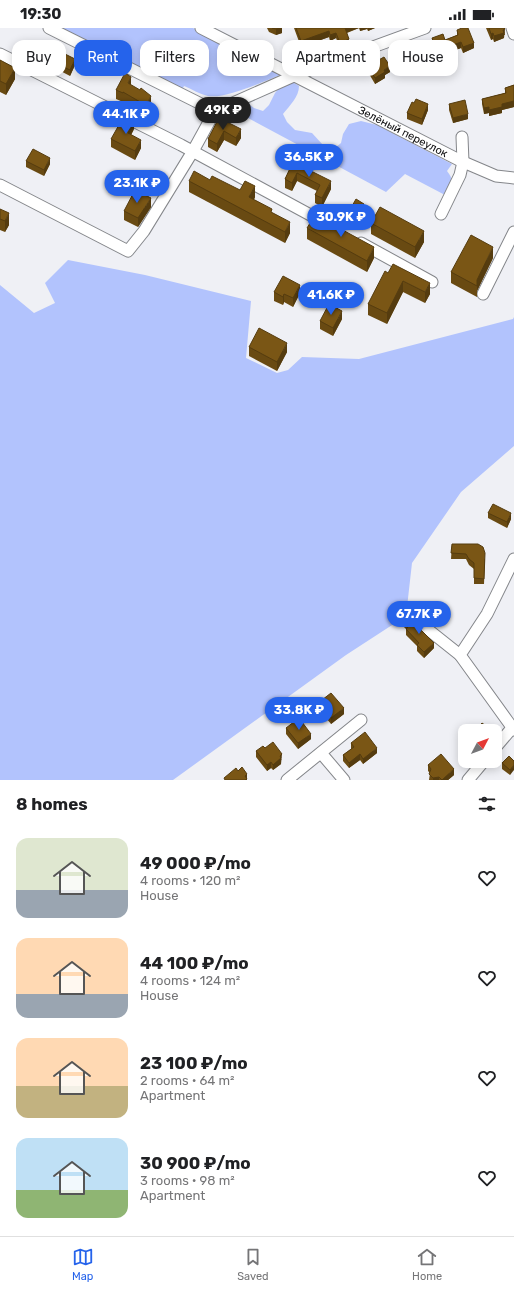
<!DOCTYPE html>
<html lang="en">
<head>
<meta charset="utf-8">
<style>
  :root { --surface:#fff; --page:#f6f6f6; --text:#202124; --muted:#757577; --line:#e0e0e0; --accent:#2563eb }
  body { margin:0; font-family:Rubik,sans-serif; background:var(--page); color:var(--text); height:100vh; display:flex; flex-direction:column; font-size:15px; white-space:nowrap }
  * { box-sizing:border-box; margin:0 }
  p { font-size:13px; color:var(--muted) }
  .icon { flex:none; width:22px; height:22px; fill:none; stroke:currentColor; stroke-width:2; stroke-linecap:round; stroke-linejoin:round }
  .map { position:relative; height:752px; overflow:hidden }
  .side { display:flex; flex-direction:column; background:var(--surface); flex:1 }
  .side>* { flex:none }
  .hud { position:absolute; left:12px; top:12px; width:490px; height:36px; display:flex; gap:8px }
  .needle { width:26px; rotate:49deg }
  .tools { position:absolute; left:458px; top:696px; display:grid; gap:8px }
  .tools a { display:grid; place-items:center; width:44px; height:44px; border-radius:8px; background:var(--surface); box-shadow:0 2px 10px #0003; font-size:20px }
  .price { position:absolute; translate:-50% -34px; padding:0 9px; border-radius:14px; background:var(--accent); color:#fff; font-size:13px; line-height:26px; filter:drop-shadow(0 1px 2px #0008) }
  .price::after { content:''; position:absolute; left:50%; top:24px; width:12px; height:9px; margin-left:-6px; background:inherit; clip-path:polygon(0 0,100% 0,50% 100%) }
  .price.active { background:#222; color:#fff }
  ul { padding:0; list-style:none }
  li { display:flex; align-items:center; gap:12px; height:100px; padding:0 16px }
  li span { display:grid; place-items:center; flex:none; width:112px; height:80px; border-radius:12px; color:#555 }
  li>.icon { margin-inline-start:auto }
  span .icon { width:48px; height:48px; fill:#fffc; stroke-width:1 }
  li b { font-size:17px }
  h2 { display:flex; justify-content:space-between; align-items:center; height:48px; padding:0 16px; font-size:17px }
  .chip { padding:0 14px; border-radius:12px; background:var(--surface); box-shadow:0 2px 10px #0003; font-size:14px; line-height:36px }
  .chip.active { background:var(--accent); color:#fff }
  .status { display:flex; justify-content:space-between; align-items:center; height:28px; padding:0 20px; background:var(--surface); direction:ltr }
  .status svg { height:11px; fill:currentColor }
  .tabs { display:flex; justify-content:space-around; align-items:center; height:56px; border-top:1px solid var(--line); background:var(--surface); font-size:11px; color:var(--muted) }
  .tabs a { display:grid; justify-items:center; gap:2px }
  .tabs .active { color:var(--accent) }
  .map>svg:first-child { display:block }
  .green { fill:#b2c3fd }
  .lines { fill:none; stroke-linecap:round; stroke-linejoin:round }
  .minor-casing { stroke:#84868a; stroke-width:13 }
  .minor { stroke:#fff; stroke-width:11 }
  .wall { fill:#694a12 }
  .shaded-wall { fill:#553c0f }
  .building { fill:#7a5615; stroke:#553c0f }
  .labels { text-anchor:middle; stroke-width:4; stroke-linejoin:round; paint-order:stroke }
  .street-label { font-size:11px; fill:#0b0b0d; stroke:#eff0f5 }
</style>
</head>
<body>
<div class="status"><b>19:30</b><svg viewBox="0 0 49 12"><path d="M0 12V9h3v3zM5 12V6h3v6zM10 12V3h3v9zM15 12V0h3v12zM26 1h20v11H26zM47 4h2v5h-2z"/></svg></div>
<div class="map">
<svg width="514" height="752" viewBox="0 0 514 752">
  <rect width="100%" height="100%" fill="#eff0f5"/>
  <!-- green -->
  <g class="green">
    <path d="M58 0H193L283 46C264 53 226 71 208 68 199 66 192 61 184 58L182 62Z"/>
    <path d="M291 53 299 58C299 69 290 77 283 86L287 94 295 102 312 105 323 117 335 120 341 115 343 106 349 96 361 93 377 97 452 136 447 143C455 153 452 157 445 167L405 146 386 164 233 82 232 79 246 74 254 80 263 83 269 77 275 65 280 59Z"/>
    <path d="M68 232 145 247 251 273 246 330 277 345 288 342 302 329 359 331 513 291 514 289V418L461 464 412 535 406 588 346 627 173 752H0V257L34 285 55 275 45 255Z"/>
  </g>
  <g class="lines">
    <!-- minor casing -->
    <g class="minor-casing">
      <g id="minor">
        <path d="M49 0 215 83 296 47 425 0"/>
        <path id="s1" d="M201 0 461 133 496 148 514 150"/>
        <path d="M512 0 514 6"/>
        <path d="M0 26 181 117 327 196"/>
        <path d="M0 157 128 223 144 203 193 123 215 83"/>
        <path d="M441 186 460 147 463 134 462 109"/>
        <path d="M361 215 432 254"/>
        <path d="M483 266 514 204"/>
        <path d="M514 531 487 586 460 627 514 702"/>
        <path d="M411 588 460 627"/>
        <path d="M495 720 512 700"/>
        <path d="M321 725 344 752"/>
        <path d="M287 752 361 692"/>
        <path d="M468 752 484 733"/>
      </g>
    </g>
    <!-- minor -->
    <use href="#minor" class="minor"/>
  </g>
  <!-- wall -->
  <g class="wall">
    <path d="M267 0H282V5L276 7 269 4Z"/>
    <path d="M294 0H375L368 3 367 1 360 3 359 0 347 5 349 17 340 20 336 10 330 13 329 9 301 19Z"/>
    <path d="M486 0H504L505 7H504V10L494 14 493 11 491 12Z"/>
    <path d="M457 2 474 20 463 25 461 20 422 35V36L416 39 414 35 404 39 400 29V23L419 22 432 17V10L445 12 457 7Z"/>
    <path d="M0 32 15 51 6 67 0 64Z"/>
    <path d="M51 33 75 37 70 48 51 38Z"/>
    <path d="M368 38 390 44 385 47V50L375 56 368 44Z"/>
    <path d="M131 57 151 77 147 85 143 83 142 85 123 73V74L116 71V62Z"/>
    <path d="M514 57V79L502 82V85L489 88V85L484 86 482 76V71L505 65V60Z"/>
    <path d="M414 75 428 82 422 97 407 91V85Z"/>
    <path d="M449 76 468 91 453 95 449 82Z"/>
    <path d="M219 90 241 110 236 118 224 112 217 124 208 119V111Z"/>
    <path d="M134 101 131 107 141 120 135 132 111 119V111Z"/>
    <path d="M26 133 50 136 44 148 26 139Z"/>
    <path d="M293 134 331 161 322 179 315 175V167L317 163 297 153 292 163 285 160V151Z"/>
    <path d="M189 153 240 162 255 169 254 172 272 185 290 205 285 215 189 164Z"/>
    <path d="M151 179 138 199 124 192V183Z"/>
    <path d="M0 181 9 197 5 204 0 202Z"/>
    <path d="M364 182 355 197 347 192V187Z"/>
    <path d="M371 195 424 214 415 230 371 206Z"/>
    <path d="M307 200 374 230 367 244 307 211Z"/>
    <path d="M493 230 477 263V269L451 255V244Z"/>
    <path d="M388 245 430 266 425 275 403 264 387 296 368 287V276Z"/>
    <path d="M274 264 300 265 293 279 284 274 283 277 274 273Z"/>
    <path d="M342 291 333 308 320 301V293Z"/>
    <path d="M249 319 287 324 277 343 249 328Z"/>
    <path d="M488 485 511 491 507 500 488 490Z"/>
    <path d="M452 516 485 531 484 556H474V541L469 537 466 531H451Z"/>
    <path d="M403 592 434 620 424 630 417 623V618L406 607V601L403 598Z"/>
    <path d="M318 675 344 686 331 696 318 680Z"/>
    <path d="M286 700 311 711 298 721 286 706Z"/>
    <path d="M351 715 377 725 363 736 360 732 349 740 343 733V727L351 721Z"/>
    <path d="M265 720 282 732H281V736L273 742 271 740 267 743 256 729V723Z"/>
    <path d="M514 733 510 747 502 741V735Z"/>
    <path d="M428 737 454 747 448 752H429L430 745 428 743Z"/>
  </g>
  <!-- shaded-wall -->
  <g class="shaded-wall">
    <path d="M280 0H282V5L276 7V1Z"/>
    <path d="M345 0H359L345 5Z"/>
    <path d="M360 0H367V1L360 3Z"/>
    <path d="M368 0H375L368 3Z"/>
    <path d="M505 1 504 10 494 14V8L503 2Z"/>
    <path d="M329 3V9L301 19V13Z"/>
    <path d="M336 5V10L330 13V7Z"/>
    <path d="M493 5V11L491 12V6Z"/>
    <path d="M349 11V17L340 20V15Z"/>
    <path d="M461 14V20L422 35V36L416 39V33L421 29Z"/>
    <path d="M474 15V20L463 25V19Z"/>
    <path d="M414 30V35L404 39V34Z"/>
    <path d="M75 31V37L70 48V42Z"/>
    <path d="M390 38V44L385 47V50L375 56V50L384 42Z"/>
    <path d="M15 40V51L6 67V56Z"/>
    <path d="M131 49V58L128 55Z"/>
    <path d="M151 68V77L147 85V76Z"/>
    <path d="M514 73V79L502 82V85L489 88V82L502 76Z"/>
    <path d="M143 74V83L142 85V75Z"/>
    <path d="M428 76V82L422 97V91Z"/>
    <path d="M489 79V85L484 86V80Z"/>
    <path d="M468 86V91L453 95V90Z"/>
    <path d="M134 93V101L128 113V105Z"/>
    <path d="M241 101V110L236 118V110Z"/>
    <path d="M224 103V112L217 124V116Z"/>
    <path d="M141 112V120L135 132V123Z"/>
    <path d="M50 130V136L44 148V142Z"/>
    <path d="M297 145V153L292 163V155Z"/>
    <path d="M331 153V161L322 179V170Z"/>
    <path d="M255 158V169L249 180V169Z"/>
    <path d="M151 170V179L138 199V190Z"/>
    <path d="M364 176V182L355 197V191Z"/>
    <path d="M9 185V197L5 204V193Z"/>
    <path d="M290 194V205L285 215V204Z"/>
    <path d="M424 203V214L415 230V219Z"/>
    <path d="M374 219V230L367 244V233Z"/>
    <path d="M493 219V230L477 263V252Z"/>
    <path d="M403 253V264L387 296V285Z"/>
    <path d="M430 255V266L425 275V264Z"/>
    <path d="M300 257V265L293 279V270Z"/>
    <path d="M284 266V274L283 277V269Z"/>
    <path d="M342 283V291L333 308V300Z"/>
    <path d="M287 315V324L277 343V334Z"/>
    <path d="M511 485V491L507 500V494Z"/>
    <path d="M434 615V620L424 630V624Z"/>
    <path d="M344 680V686L331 696V690Z"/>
    <path d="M311 706V711L298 721V715Z"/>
    <path d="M377 720V725L363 736V731Z"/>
    <path d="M282 726 281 736 273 742V737L280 728Z"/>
    <path d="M360 726V732L349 740V735Z"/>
    <path d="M271 734V740L267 743V737Z"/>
    <path d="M514 737V742L510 747V742Z"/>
    <path d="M454 741V747L448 752H442Z"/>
    <path d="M247 746V752H245V748Z"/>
    <path d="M439 749V752H433V750Z"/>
  </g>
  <!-- building -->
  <g class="building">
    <path d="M272 0H280L276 1Z"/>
    <path d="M296 0H345L349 11 340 15 336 5 330 7 329 3 301 13Z"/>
    <path d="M462 0H468L474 15 463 19 461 14 421 29 422 31 416 33 414 30 404 34 400 23 417 17 419 22 434 16 432 10 443 6 445 12 458 7 457 2Z"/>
    <path d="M489 0H504L505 1 503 2 504 5 494 8 493 5 491 6Z"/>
    <path d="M57 22 75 31 70 42 51 33Z"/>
    <path d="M384 29 390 38 384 42 385 44 375 50 368 38Z"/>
    <path d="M0 32 15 40 6 56 0 53Z"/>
    <path d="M125 45 131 49 128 55 140 62 141 60 151 68 147 76 143 74 142 75 123 64V65L116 62Z"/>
    <path d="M514 57V73L502 76V79L489 82V79L484 80 482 71 506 65 505 60Z"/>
    <path d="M416 71 428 76 422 91 407 85 412 74 414 75Z"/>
    <path d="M465 72 468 86 453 90 449 76Z"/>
    <path d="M124 88 134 93 128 105 141 112 135 123 111 111Z"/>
    <path d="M219 90 241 101 236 110 224 103 217 116 208 111Z"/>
    <path d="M33 121 50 130 44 142 26 133Z"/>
    <path d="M293 134 331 153 322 170 315 167 320 157 297 145 292 155 285 151Z"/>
    <path d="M194 143 210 152 212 148 240 162 245 153 255 158 249 169 272 181 271 184 290 194 285 204 189 153Z"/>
    <path d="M135 162 151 170 138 190 124 183Z"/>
    <path d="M356 171 364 176 355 191 347 187Z"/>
    <path d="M380 179 424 203 415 219 371 195Z"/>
    <path d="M0 181 9 185 5 193 0 191Z"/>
    <path d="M315 187 374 219 367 233 307 200Z"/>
    <path d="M471 207 493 219 477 252V258L451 244Z"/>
    <path d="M393 236 430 255 425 264 403 253 387 285 368 276 385 243 388 245Z"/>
    <path d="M283 248 300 257 293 270 284 266 283 269 274 264Z"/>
    <path d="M329 276 342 283 333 300 320 293Z"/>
    <path d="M259 300 287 315 277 334 249 319Z"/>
    <path d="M493 476 511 485 507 494 488 485Z"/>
    <path d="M452 516H478L483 519 485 525 484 551 474 550V535L469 531 466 526 451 525Z"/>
    <path d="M407 588 434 615 424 624 417 617 419 615 406 601 409 598 403 592Z"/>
    <path d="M331 665 344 680 331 690 318 675Z"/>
    <path d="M299 690 311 706 298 715 286 700Z"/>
    <path d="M482 695 490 701 488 703H475Z"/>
    <path d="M365 704 377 720 363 731 360 726 349 735 343 727 354 719 351 715Z"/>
    <path d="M273 714 282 726 280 728 281 730 273 737 271 734 267 737 256 723 263 718 265 720Z"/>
    <path d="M441 726 454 741 442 752 439 749 433 750 429 746 431 741 428 737Z"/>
    <path d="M509 728 514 733V737L510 742 502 735Z"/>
    <path d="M242 739 247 746 245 748 247 751 245 752H225L224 750 236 740 238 743Z"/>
  </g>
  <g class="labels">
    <!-- street labels -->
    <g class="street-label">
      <text dy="4" stroke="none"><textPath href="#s1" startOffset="227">Зелёный переулок</textPath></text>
    </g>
  </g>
</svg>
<div class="tools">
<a><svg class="needle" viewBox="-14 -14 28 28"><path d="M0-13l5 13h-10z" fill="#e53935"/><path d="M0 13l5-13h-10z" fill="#757577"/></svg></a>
</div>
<b class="price active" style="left:223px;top:103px">49K ₽</b>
<b class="price" style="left:126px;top:107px">44.1K ₽</b>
<b class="price" style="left:309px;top:150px">36.5K ₽</b>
<b class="price" style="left:137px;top:176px">23.1K ₽</b>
<b class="price" style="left:341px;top:210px">30.9K ₽</b>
<b class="price" style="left:331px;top:288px">41.6K ₽</b>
<b class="price" style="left:419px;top:607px">67.7K ₽</b>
<b class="price" style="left:299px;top:703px">33.8K ₽</b>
<div class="hud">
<a class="chip">Buy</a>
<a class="chip active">Rent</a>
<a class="chip">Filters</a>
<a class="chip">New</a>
<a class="chip">Apartment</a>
<a class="chip">House</a>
</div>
</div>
<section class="side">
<h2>8 homes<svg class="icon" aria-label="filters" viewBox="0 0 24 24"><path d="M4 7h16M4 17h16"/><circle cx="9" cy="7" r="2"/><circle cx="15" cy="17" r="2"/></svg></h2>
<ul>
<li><span style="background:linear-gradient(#dfe7d0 65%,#9aa5b1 0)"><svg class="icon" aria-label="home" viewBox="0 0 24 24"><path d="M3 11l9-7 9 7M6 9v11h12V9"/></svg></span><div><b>49 000 ₽/mo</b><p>4 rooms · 120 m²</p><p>House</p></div><svg class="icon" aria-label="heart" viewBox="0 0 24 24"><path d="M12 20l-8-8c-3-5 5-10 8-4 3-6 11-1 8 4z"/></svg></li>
<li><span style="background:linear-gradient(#ffd9b3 70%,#9aa5b1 0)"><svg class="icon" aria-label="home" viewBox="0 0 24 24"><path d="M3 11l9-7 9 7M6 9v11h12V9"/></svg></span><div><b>44 100 ₽/mo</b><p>4 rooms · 124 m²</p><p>House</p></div><svg class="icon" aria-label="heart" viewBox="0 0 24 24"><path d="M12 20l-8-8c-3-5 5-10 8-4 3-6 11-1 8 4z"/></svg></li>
<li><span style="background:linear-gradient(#ffd9b3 60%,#c2b280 0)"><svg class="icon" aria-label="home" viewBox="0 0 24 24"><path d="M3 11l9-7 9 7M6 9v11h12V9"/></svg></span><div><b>23 100 ₽/mo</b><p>2 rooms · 64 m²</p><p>Apartment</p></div><svg class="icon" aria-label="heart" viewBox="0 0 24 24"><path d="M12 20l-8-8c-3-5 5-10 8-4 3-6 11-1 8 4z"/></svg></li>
<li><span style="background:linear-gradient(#bfe0f5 65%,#8fb573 0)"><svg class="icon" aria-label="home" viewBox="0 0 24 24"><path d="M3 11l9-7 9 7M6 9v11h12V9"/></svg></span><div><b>30 900 ₽/mo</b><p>3 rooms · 98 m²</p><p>Apartment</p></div><svg class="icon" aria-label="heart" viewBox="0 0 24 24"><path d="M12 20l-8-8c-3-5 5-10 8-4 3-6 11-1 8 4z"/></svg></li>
</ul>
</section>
<nav class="tabs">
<a class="active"><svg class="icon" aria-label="map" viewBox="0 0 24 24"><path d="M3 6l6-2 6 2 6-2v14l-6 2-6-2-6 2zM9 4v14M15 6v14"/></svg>Map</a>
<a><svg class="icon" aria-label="saved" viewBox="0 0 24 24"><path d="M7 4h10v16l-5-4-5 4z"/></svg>Saved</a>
<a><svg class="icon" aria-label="home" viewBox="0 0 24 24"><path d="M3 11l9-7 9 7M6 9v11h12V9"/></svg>Home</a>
</nav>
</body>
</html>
